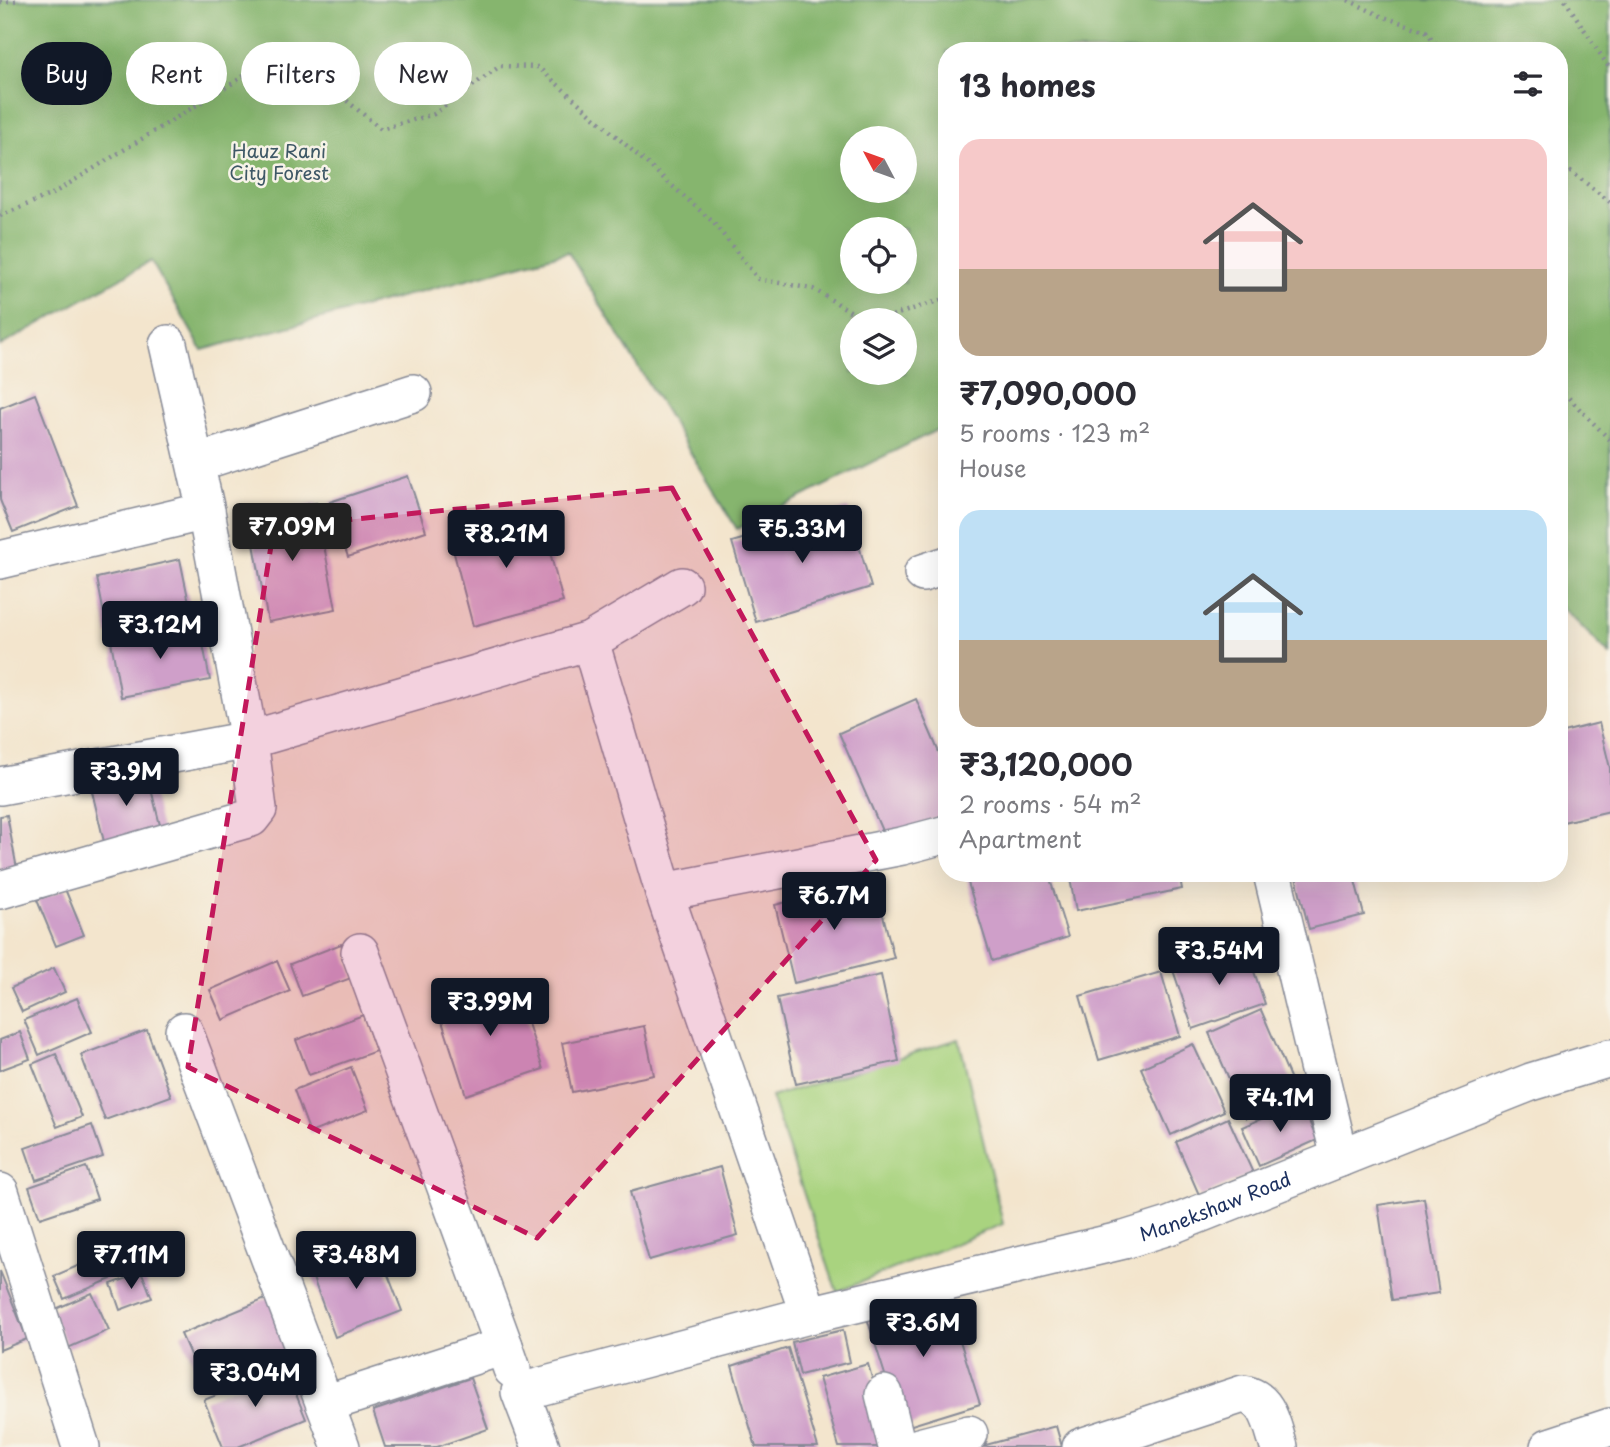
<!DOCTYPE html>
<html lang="en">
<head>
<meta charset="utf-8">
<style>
  :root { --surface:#fff; --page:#f7f7f7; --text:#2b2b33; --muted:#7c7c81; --accent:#111827 }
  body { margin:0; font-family:"Playpen Sans",sans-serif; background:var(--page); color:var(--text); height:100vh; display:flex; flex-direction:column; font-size:26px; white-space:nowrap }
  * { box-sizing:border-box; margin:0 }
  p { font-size:23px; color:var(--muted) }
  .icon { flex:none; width:38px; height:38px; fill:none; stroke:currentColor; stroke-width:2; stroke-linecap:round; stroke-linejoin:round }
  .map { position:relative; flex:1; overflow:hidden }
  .sheet { position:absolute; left:938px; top:42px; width:630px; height:840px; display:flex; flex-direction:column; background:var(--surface); border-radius:28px; box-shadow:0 7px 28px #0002 }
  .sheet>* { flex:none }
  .guide { position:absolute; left:21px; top:42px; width:665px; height:63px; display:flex; gap:14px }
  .needle { width:46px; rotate:311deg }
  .controls { position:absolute; left:840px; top:126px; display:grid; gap:14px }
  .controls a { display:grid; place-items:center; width:77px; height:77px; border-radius:50%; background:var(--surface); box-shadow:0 7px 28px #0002; font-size:35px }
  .price { position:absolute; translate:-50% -60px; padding:0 16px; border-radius:7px; background:var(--accent); color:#fff; font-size:23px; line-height:46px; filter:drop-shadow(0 2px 4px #0008) }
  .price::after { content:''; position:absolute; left:50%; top:42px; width:21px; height:16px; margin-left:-10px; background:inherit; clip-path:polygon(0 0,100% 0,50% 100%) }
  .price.active { background:#222; color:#fff }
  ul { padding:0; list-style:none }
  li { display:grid; align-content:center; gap:14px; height:371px; padding:0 21px }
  li span { display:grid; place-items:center; height:217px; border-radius:21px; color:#555 }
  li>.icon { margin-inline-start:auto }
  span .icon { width:126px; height:126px; fill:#fffc; stroke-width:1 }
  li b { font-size:30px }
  h2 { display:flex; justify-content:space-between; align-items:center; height:84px; padding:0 21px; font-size:30px }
  .tag { padding:0 24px; border-radius:32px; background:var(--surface); box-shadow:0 7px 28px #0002; font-size:24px; line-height:63px }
  .tag.active { background:var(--accent); color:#fff }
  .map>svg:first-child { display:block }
  .green { fill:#a9d37f; stroke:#62816e; stroke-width:2 }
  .forest { fill:#86b56e; stroke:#507266; stroke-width:2; fill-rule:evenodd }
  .building { fill:#cf9fc9 }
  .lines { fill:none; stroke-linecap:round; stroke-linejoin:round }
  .minor-casing { stroke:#878a96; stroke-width:40 }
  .path { stroke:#878a96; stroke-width:4.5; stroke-dasharray:2 5; stroke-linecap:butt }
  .minor { stroke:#fff; stroke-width:37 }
  .marked { fill:#c2185b; fill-opacity:0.2; stroke:#c2185b; stroke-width:5; stroke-dasharray:14 9; stroke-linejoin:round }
  .labels { text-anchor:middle; stroke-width:5; stroke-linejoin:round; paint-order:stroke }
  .park-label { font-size:19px; fill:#3e5866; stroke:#f7f3e8 }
  .street-label { font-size:19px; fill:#1b2f5e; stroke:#f7f3e8 }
</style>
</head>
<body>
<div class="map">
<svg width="1610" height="1447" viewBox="0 0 1610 1447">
  <rect width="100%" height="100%" fill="#f7f3e8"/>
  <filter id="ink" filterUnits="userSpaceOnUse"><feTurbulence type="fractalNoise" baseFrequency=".0143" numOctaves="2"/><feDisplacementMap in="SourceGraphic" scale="14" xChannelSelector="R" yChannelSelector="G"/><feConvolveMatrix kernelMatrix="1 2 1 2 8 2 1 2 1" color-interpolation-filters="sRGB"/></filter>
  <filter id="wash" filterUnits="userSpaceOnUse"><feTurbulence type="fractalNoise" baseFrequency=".00686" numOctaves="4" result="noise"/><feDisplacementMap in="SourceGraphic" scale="28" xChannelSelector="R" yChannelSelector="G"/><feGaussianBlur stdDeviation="1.57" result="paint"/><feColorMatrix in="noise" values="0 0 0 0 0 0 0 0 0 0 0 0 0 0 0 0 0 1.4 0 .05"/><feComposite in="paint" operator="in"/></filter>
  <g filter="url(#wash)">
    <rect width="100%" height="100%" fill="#f3e5cd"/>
    <!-- green -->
    <path class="green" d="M959 1039 1003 1224 837 1292 771 1097Z"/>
    <!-- forest -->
    <path class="forest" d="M0 0H1610V655L1559 604V51H947V425L737 529 568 252 202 350 151 261 0 346ZM852 138H905V191H852ZM852 229H905V282H852ZM852 320H905V373H852Z"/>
    <g id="blocks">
      <!-- building -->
      <g class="building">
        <path d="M35 394 78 506 13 532 0 500V408Z"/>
        <path d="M408 476 426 531 348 557 330 502Z"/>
        <path d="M316 503 336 609 268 622 249 516Z"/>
        <path d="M848 508 871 587 756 622 732 542Z"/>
        <path d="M540 514 563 602 473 626 450 538Z"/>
        <path d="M180 559 192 617 108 635 97 578Z"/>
        <path d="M199 624 210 680 121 697 111 641Z"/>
        <path d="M916 699 947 771V813L886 840 839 733Z"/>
        <path d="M1599 723 1610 768V811L1563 822 1559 809V733Z"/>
        <path d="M146 769 162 833 105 846 90 783Z"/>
        <path d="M7 815 19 880 0 884V816Z"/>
        <path d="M965 873H1048L1068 937 992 961Z"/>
        <path d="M1069 873H1179L1182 889 1076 911Z"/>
        <path d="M1295 873H1353L1364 915 1309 929Z"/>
        <path d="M874 880 894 958 794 983 775 905Z"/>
        <path d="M65 889 84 935 56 946 37 900Z"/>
        <path d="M341 944 354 977 302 996 290 964Z"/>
        <path d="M1245 945 1265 1004 1193 1029 1173 970Z"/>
        <path d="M277 961 290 991 223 1020 210 990Z"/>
        <path d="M54 968 65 992 22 1012 11 988Z"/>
        <path d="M1161 972 1180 1036 1099 1060 1080 996Z"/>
        <path d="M881 975 899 1061 796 1084 777 998Z"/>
        <path d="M514 981 543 1069 466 1095 437 1006Z"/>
        <path d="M77 998 92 1032 39 1055 24 1020Z"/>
        <path d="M1261 1010 1298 1096 1246 1118 1209 1033Z"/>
        <path d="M363 1015 376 1051 309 1075 296 1040Z"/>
        <path d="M644 1026 654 1075 572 1092 562 1043Z"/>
        <path d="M147 1030 171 1096 105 1120 81 1055Z"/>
        <path d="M20 1032 30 1059 0 1070V1040Z"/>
        <path d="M1193 1044 1224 1111 1171 1135 1141 1068Z"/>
        <path d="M56 1054 82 1117 57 1127 32 1064Z"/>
        <path d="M351 1067 368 1110 310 1133 294 1090Z"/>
        <path d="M1301 1102 1317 1140 1259 1166 1242 1127Z"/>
        <path d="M1228 1118 1253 1173 1200 1197 1176 1142Z"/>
        <path d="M92 1125 103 1157 36 1180 25 1148Z"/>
        <path d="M86 1167 97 1199 40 1218 29 1187Z"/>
        <path d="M720 1167 738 1235 649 1260 630 1192Z"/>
        <path d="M1424 1198 1439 1293 1392 1300 1378 1205Z"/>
        <path d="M376 1244 402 1311 335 1337 310 1270Z"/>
        <path d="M101 1256 111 1279 64 1299 54 1276Z"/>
        <path d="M0 1271 27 1339 0 1350Z"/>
        <path d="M142 1273 152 1298 120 1310 111 1284Z"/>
        <path d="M944 1290 980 1404 902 1428 866 1315Z"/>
        <path d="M92 1293 109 1330 68 1348 51 1311Z"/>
        <path d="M275 1295 298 1348 204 1387 181 1334Z"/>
        <path d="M843 1330 850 1362 800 1375 792 1342Z"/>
        <path d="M788 1348 818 1447H756L732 1366Z"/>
        <path d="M868 1364 892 1447H839L819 1378Z"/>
        <path d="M285 1367 306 1419 238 1447H223L204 1400Z"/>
        <path d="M470 1378 488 1429 437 1447H385L373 1411Z"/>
        <path d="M1056 1426 1062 1447H982V1446Z"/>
      </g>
    </g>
  </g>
  <g filter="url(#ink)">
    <use href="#blocks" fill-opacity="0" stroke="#878a96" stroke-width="2"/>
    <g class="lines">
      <!-- minor casing -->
      <g class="minor-casing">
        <g id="minor">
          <path d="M196 463 413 393"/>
          <path d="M0 560 206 511"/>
          <path d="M923 573 947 565"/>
          <path d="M590 641 664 892 809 1315"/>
          <path d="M0 786 249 740 590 641 682 586"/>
          <path d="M1272 873 1340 1158"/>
          <path d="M0 890 251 818 258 809 249 740 206 511 168 344"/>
          <path d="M664 892 902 846 947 834"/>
          <path d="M360 952 504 1346"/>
          <path d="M184 1031 341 1447"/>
          <path d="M0 1192 81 1447"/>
          <path d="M884 1394 897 1447"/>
          <path d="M325 1404 504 1346 512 1369"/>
          <path id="s1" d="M541 1447 520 1392 809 1315 1124 1240 1169 1226 1531 1082 1610 1058"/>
          <path d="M919 1447 969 1434"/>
          <path d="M1081 1447 1243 1394C1269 1398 1272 1426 1279 1447"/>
          <path d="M1549 1447 1610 1427"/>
        </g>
      </g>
      <!-- path -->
      <g class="path">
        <path d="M1348 0 1381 16 1426 31 1441 51"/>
        <path d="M1565 0 1610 69"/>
        <path d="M0 2 21 0"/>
        <path d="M1559 162 1610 202"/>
        <path d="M0 216 52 194 280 54 306 67 381 129 434 114 500 66 538 67 713 222 758 279 813 289 865 320"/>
        <path d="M879 320 947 298"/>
        <path d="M1559 388 1610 440"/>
      </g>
      <!-- minor -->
      <use href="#minor" class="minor"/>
    </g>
  </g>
  <!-- marked area -->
  <path class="marked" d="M672 488 876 860 537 1238 188 1067 274 527Z"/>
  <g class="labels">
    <!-- park labels -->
    <g class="park-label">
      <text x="279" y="158">Hauz Rani<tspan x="279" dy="22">City Forest</tspan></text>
    </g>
    <!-- street labels -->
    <g class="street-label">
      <text dy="7" stroke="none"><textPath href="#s1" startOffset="779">Manekshaw Road</textPath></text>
    </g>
  </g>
</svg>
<div class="controls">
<a><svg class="needle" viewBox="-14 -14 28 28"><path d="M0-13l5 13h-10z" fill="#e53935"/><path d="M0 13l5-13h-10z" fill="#7c7c81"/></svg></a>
<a><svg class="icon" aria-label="locate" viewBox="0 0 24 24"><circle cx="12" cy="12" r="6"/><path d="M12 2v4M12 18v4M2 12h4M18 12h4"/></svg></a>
<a><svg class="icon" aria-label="layers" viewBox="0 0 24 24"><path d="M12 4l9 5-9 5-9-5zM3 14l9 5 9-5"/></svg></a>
</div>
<b class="price active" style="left:292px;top:563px">₹7.09M</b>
<b class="price" style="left:802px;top:565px">₹5.33M</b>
<b class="price" style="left:506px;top:570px">₹8.21M</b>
<b class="price" style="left:160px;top:661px">₹3.12M</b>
<b class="price" style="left:126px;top:808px">₹3.9M</b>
<b class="price" style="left:834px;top:932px">₹6.7M</b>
<b class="price" style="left:1219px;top:987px">₹3.54M</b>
<b class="price" style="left:490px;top:1038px">₹3.99M</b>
<b class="price" style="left:1280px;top:1134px">₹4.1M</b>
<b class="price" style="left:131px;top:1291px">₹7.11M</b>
<b class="price" style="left:356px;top:1291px">₹3.48M</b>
<b class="price" style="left:923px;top:1359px">₹3.6M</b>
<b class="price" style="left:255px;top:1409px">₹3.04M</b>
<div class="guide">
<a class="tag active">Buy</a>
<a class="tag">Rent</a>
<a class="tag">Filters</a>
<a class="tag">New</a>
</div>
<section class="sheet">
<h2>13 homes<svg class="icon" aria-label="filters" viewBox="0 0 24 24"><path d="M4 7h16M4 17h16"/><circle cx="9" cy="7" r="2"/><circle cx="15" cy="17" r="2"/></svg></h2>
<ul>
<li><span style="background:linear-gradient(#f6c9c9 60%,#b9a48a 0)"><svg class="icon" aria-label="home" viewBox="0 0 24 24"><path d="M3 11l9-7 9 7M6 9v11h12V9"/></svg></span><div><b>₹7,090,000</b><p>5 rooms · 123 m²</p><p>House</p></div></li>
<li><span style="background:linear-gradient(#bfe0f5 60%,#b9a48a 0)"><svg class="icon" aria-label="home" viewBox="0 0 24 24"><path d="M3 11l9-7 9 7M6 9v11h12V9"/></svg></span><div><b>₹3,120,000</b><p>2 rooms · 54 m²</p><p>Apartment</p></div></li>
</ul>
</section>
</div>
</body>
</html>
